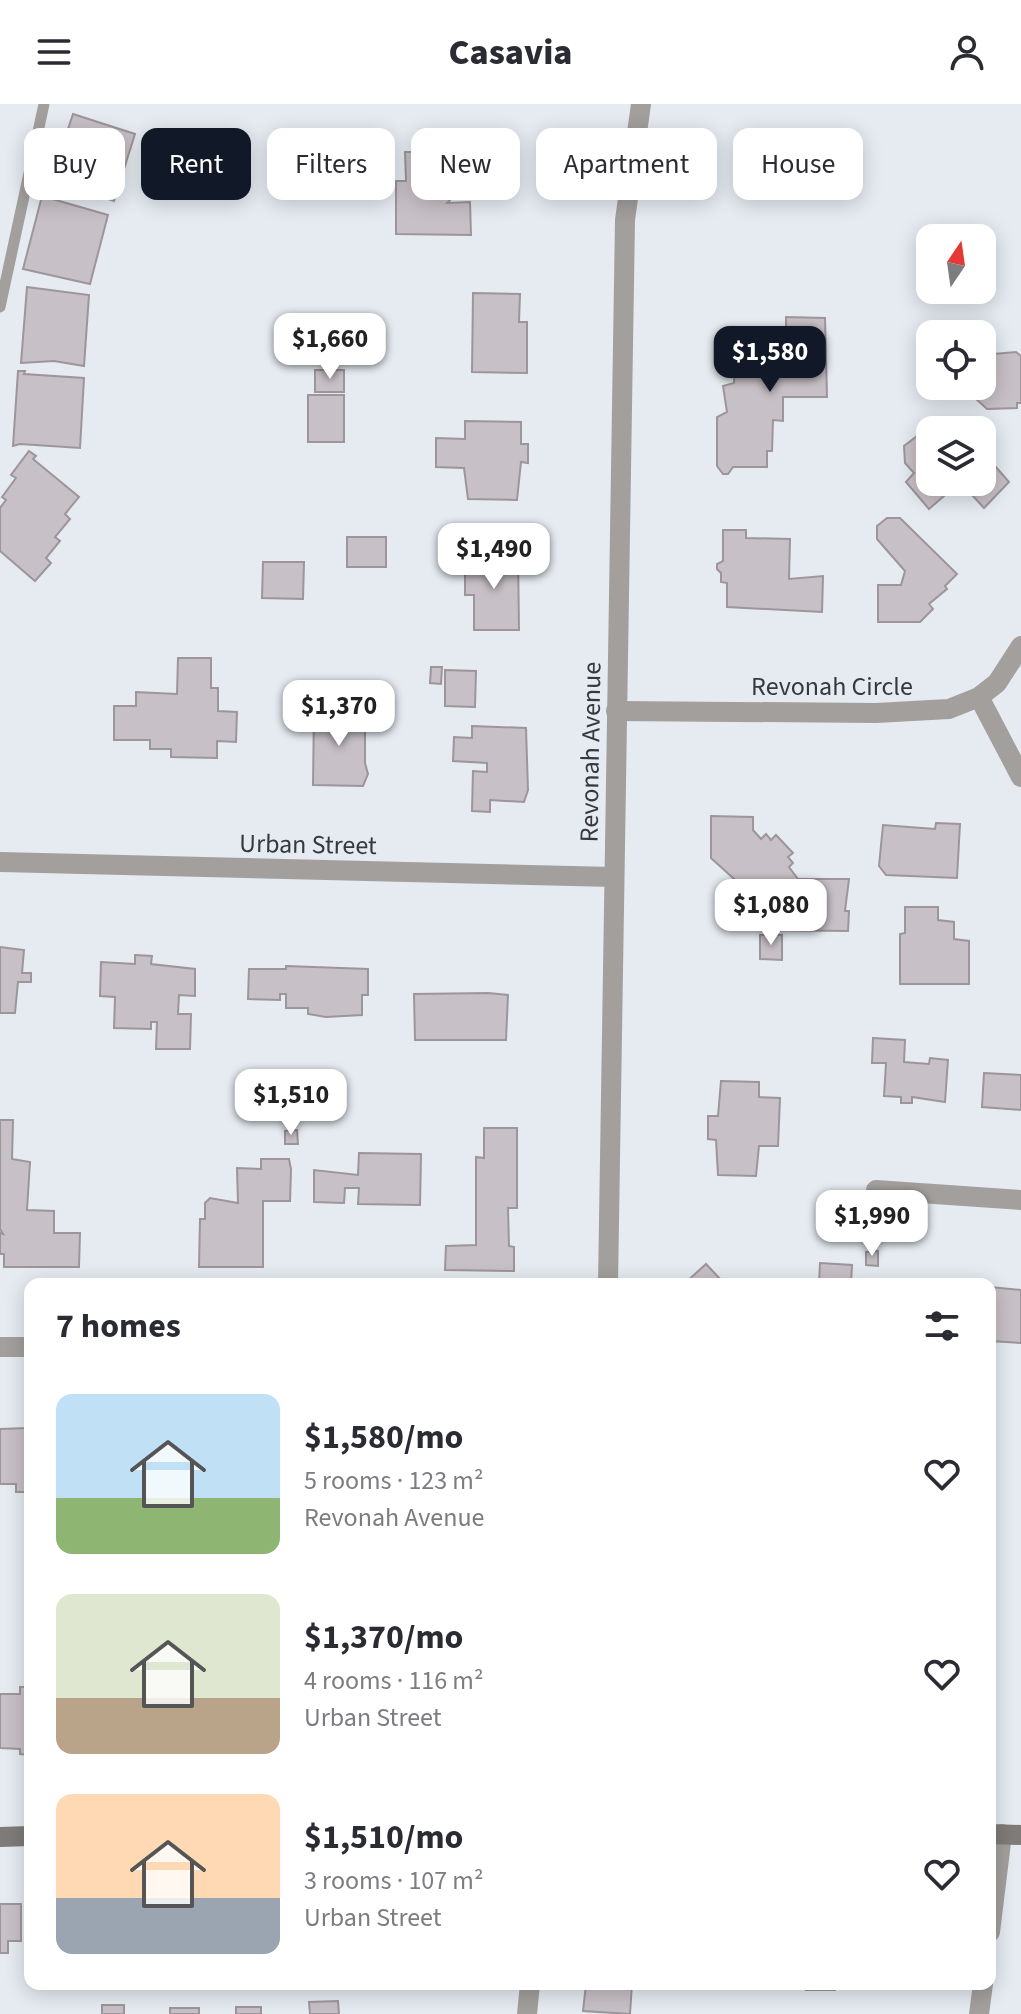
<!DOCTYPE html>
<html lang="en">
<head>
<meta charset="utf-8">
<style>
  :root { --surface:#fff; --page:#f7f7f7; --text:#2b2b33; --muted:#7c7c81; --accent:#111827 }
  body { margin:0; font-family:"Source Sans 3",sans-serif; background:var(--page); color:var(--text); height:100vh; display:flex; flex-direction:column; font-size:30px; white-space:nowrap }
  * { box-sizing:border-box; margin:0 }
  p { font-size:26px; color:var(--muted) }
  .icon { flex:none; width:44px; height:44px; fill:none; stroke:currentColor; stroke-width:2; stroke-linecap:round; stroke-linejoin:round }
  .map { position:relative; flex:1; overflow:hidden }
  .details { position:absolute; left:24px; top:1174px; width:972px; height:712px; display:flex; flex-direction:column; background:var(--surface); border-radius:16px; box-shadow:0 4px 20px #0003 }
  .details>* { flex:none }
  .banner { position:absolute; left:24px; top:24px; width:974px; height:72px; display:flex; gap:16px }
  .needle { width:52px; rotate:13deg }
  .tools { position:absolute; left:916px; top:120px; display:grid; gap:16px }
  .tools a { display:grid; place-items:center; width:80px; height:80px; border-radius:16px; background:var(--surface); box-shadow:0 4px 20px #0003; font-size:40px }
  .price { position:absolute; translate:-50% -68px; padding:0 18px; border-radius:16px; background:#fff; color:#222; font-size:26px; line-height:52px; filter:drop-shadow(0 2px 4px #0008) }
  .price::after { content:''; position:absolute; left:50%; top:48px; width:24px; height:18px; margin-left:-12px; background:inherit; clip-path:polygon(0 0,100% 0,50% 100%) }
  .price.current { background:var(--accent); color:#fff }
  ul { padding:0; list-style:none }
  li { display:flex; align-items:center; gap:24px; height:200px; padding:0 32px }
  li span { display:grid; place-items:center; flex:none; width:224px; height:160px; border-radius:16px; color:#555 }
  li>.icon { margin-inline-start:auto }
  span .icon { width:96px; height:96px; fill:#fffc; stroke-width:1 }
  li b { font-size:34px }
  h2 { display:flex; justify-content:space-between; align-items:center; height:96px; padding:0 32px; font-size:34px }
  .pill { padding:0 28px; border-radius:16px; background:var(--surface); box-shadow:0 4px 20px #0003; font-size:28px; line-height:72px }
  .pill.current { background:var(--accent); color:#fff }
  header { display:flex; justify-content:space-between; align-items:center; height:104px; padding:0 32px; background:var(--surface); font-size:36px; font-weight:800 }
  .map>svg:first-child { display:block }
  .building { fill:#c7c0c6; stroke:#9c969b; stroke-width:2 }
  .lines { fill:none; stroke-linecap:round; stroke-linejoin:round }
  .lane { stroke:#a29f9d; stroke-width:11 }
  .street { stroke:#a29f9d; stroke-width:20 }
  .secondary { stroke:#7f7b78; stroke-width:20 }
  .labels { text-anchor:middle; stroke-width:6; stroke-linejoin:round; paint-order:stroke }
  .street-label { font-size:26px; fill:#36383b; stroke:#e5ebf1 }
</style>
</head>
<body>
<header><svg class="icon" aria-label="menu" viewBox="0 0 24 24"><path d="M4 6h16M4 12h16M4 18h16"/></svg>Casavia<svg class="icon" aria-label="person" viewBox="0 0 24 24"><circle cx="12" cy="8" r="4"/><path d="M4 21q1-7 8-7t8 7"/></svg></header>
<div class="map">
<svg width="1021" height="1910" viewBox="0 0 1021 1910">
  <rect width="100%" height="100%" fill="#e5ebf1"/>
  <!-- building -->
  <g class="building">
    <path d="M73 10 135 30 114 97 51 76Z"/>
    <path d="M405 48H447L450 96 447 99 470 98 471 131 396 130V77H406Z"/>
    <path d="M42 92 108 111 90 180 23 165Z"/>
    <path d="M27 183 89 191 84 262 54 257 21 259Z"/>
    <path d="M473 189 520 190 519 218H527V269L472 268Z"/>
    <path d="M786 213 825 214 827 293H783V317L773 316 772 347H767V363H733L728 370H723L717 362V313L727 308 723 282 734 279 735 256 786 255Z"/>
    <path d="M1016 248 1021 252V299H1017V304L987 305 962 282H982V251Z"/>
    <rect x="315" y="266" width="29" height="22"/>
    <path d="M18 267H25L24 270 84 274 80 344 20 340 13 342Z"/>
    <rect x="308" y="291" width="36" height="47"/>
    <path d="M465 317 521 318V340H528V359L521 358 517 396 468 395 464 364 436 363V334L465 335Z"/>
    <path d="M917 332 930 333V378H960L929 405 906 378 914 369 905 359 904 342Z"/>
    <path d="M29 347 36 352 33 355 79 393 65 410 70 415 55 433 60 437 46 454 51 459 35 477 0 447V404L6 396 2 393 16 374 11 371Z"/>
    <path d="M982 347 1009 378 984 404 960 378H982Z"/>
    <path d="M887 414H900L957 470 945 482 947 485 929 500 933 505 920 518H878V481H901L905 467 877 435V422Z"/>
    <path d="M723 426H746V434L790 435 789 475 823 472 822 508 727 503V479L721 478V469L717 465V460L723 457Z"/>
    <rect x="347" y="433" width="39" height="30"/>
    <path d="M474 450H518L519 526H474V491H465V464H475Z"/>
    <path d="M263 458H304L303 495 262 494Z"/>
    <path d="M178 554H211V584H218V607L237 608 236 638 217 637V654L171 653V645H150V636H114V602H136V588L177 590Z"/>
    <path d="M431 563H442L441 580 430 579Z"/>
    <path d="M445 566 476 567 475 603 445 602Z"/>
    <path d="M314 605 365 606V659L368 670 363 682 313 681Z"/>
    <path d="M472 622 526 624 528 686 524 698 490 696V708L472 707 473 667 487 668V659L453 657 454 633 472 634Z"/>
    <path d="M711 712 753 713V726L761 735 766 730 771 736 776 731 793 749 788 753 793 759 789 763 798 775H849L845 807H849L848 827 759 826V823L751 822V799L744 792V784L711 754Z"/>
    <path d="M936 719 960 720 957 774 886 771 879 762 883 721 935 725Z"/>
    <path d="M905 803H938V816L954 818V835L969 837V880H900V830L905 829Z"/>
    <path d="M760 831H782V856L760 855Z"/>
    <path d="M0 843 24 846 22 869H31V878H18L15 909H0Z"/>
    <path d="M135 851 152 852 151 860 195 865V892L179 891 178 910H191L190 945H156L157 918H151V925L114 924 115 893 100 892 101 858 135 860Z"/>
    <path d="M286 862 368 865V891H362V911L326 913 308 910V904H286V890H280V896L248 895 249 865H286Z"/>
    <path d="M488 889 508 891 506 936H415L414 890Z"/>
    <path d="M873 934 905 936 904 958 929 960 930 954 948 956 945 998 912 993V999H901V993L884 992 886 959H872Z"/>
    <path d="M984 969 1021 971V1006L982 1003Z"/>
    <path d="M721 977 759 978V993L780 994 778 1042H759L756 1072 718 1071 716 1036 708 1035V1012H718Z"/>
    <path d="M0 1016H13L12 1055 30 1058 27 1106 54 1107V1129H80L79 1163H4V1150H0V1129L3 1130 0 1125Z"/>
    <path d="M484 1024H517V1104H508L509 1142 514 1143V1167L445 1166 446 1142 476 1141V1053L484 1054Z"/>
    <path d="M297 1026 298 1040H285V1027Z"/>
    <path d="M359 1049 421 1050 420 1101 358 1100 359 1084H345L344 1099 314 1098V1066L358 1071Z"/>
    <path d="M261 1055H289L291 1065 290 1097H263V1163H199L200 1115H205V1099L210 1094 238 1099 237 1064 261 1065Z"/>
    <path d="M878 1147V1162L866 1161V1148Z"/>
    <path d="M820 1159 852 1161 851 1180H819Z"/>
    <path d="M706 1160 722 1177 757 1180H684Z"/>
    <path d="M990 1183 1021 1186V1239L990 1237Z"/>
    <path d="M27 1315H30V1388H16V1380H0V1325L27 1324Z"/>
    <path d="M20 1583H30V1651L20 1650V1645L0 1644V1590H20Z"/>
    <path d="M0 1800H21V1837H8V1849H0Z"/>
    <path d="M586 1880H632L630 1910 583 1907Z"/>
    <rect x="806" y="1880" width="29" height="6"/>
    <path d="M338 1897 339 1910H310L309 1898Z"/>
    <rect x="102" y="1901" width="22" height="9"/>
    <rect x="236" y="1903" width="25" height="7"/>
    <rect x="170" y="1904" width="29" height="6"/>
  </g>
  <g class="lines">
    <!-- lane -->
    <path class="lane" d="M0 203 44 0"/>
    <!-- street -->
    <g class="street">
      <path d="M979 593 1021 673"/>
      <path d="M616 607 876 609 949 605 979 593 997 579 1021 542"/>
      <path d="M0 758 614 773"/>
      <path d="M876 1086 1021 1096"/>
      <path d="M608 1180 625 116 641 0"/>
      <path d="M0 1243H30"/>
      <path d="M990 1828 1002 1730"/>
      <path d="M527 1910 530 1880"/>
      <path d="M979 1910 983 1880"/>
    </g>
    <!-- secondary -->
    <g class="secondary">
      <path d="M990 1730 1021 1731"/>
      <path d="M0 1733 30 1732"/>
    </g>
  </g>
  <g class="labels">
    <!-- street labels -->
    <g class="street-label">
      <text x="832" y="591">Revonah Circle</text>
      <text transform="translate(590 648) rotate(-89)" y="9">Revonah Avenue</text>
      <text transform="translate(308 740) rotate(1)" y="9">Urban Street</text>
    </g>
  </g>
</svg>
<div class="tools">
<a><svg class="needle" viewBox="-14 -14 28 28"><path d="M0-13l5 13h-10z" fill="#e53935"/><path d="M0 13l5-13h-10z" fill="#7c7c81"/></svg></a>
<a><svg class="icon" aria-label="locate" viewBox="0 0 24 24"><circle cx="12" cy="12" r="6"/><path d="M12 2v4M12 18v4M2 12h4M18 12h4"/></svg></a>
<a><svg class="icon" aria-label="layers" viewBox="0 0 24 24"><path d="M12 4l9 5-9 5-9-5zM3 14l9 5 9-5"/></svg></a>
</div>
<b class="price" style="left:330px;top:277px">$1,660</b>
<b class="price current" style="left:770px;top:290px">$1,580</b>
<b class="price" style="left:494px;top:487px">$1,490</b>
<b class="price" style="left:339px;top:644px">$1,370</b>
<b class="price" style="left:771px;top:843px">$1,080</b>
<b class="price" style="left:291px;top:1033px">$1,510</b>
<b class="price" style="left:872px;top:1154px">$1,990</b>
<div class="banner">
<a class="pill">Buy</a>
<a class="pill current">Rent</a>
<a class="pill">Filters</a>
<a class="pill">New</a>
<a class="pill">Apartment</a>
<a class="pill">House</a>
</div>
<section class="details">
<h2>7 homes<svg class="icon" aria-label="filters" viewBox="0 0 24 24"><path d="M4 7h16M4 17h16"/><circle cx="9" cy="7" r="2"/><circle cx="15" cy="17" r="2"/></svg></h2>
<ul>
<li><span style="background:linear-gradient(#bfe0f5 65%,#8fb573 0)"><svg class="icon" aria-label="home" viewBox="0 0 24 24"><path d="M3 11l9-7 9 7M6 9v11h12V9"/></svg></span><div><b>$1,580/mo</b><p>5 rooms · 123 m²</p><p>Revonah Avenue</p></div><svg class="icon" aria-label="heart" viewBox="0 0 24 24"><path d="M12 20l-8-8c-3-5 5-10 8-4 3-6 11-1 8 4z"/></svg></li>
<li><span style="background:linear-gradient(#dfe7d0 65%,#b9a48a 0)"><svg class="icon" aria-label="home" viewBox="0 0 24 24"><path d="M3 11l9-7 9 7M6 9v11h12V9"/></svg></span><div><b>$1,370/mo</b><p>4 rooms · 116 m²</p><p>Urban Street</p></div><svg class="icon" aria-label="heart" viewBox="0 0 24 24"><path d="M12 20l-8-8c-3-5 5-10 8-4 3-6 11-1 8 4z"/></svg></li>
<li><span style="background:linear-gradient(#ffd9b3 65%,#9aa5b1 0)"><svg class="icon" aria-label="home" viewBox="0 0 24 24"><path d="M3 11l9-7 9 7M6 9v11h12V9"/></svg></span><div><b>$1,510/mo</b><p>3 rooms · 107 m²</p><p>Urban Street</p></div><svg class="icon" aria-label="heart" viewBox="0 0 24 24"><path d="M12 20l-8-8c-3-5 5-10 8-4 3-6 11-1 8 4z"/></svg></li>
</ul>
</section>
</div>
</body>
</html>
